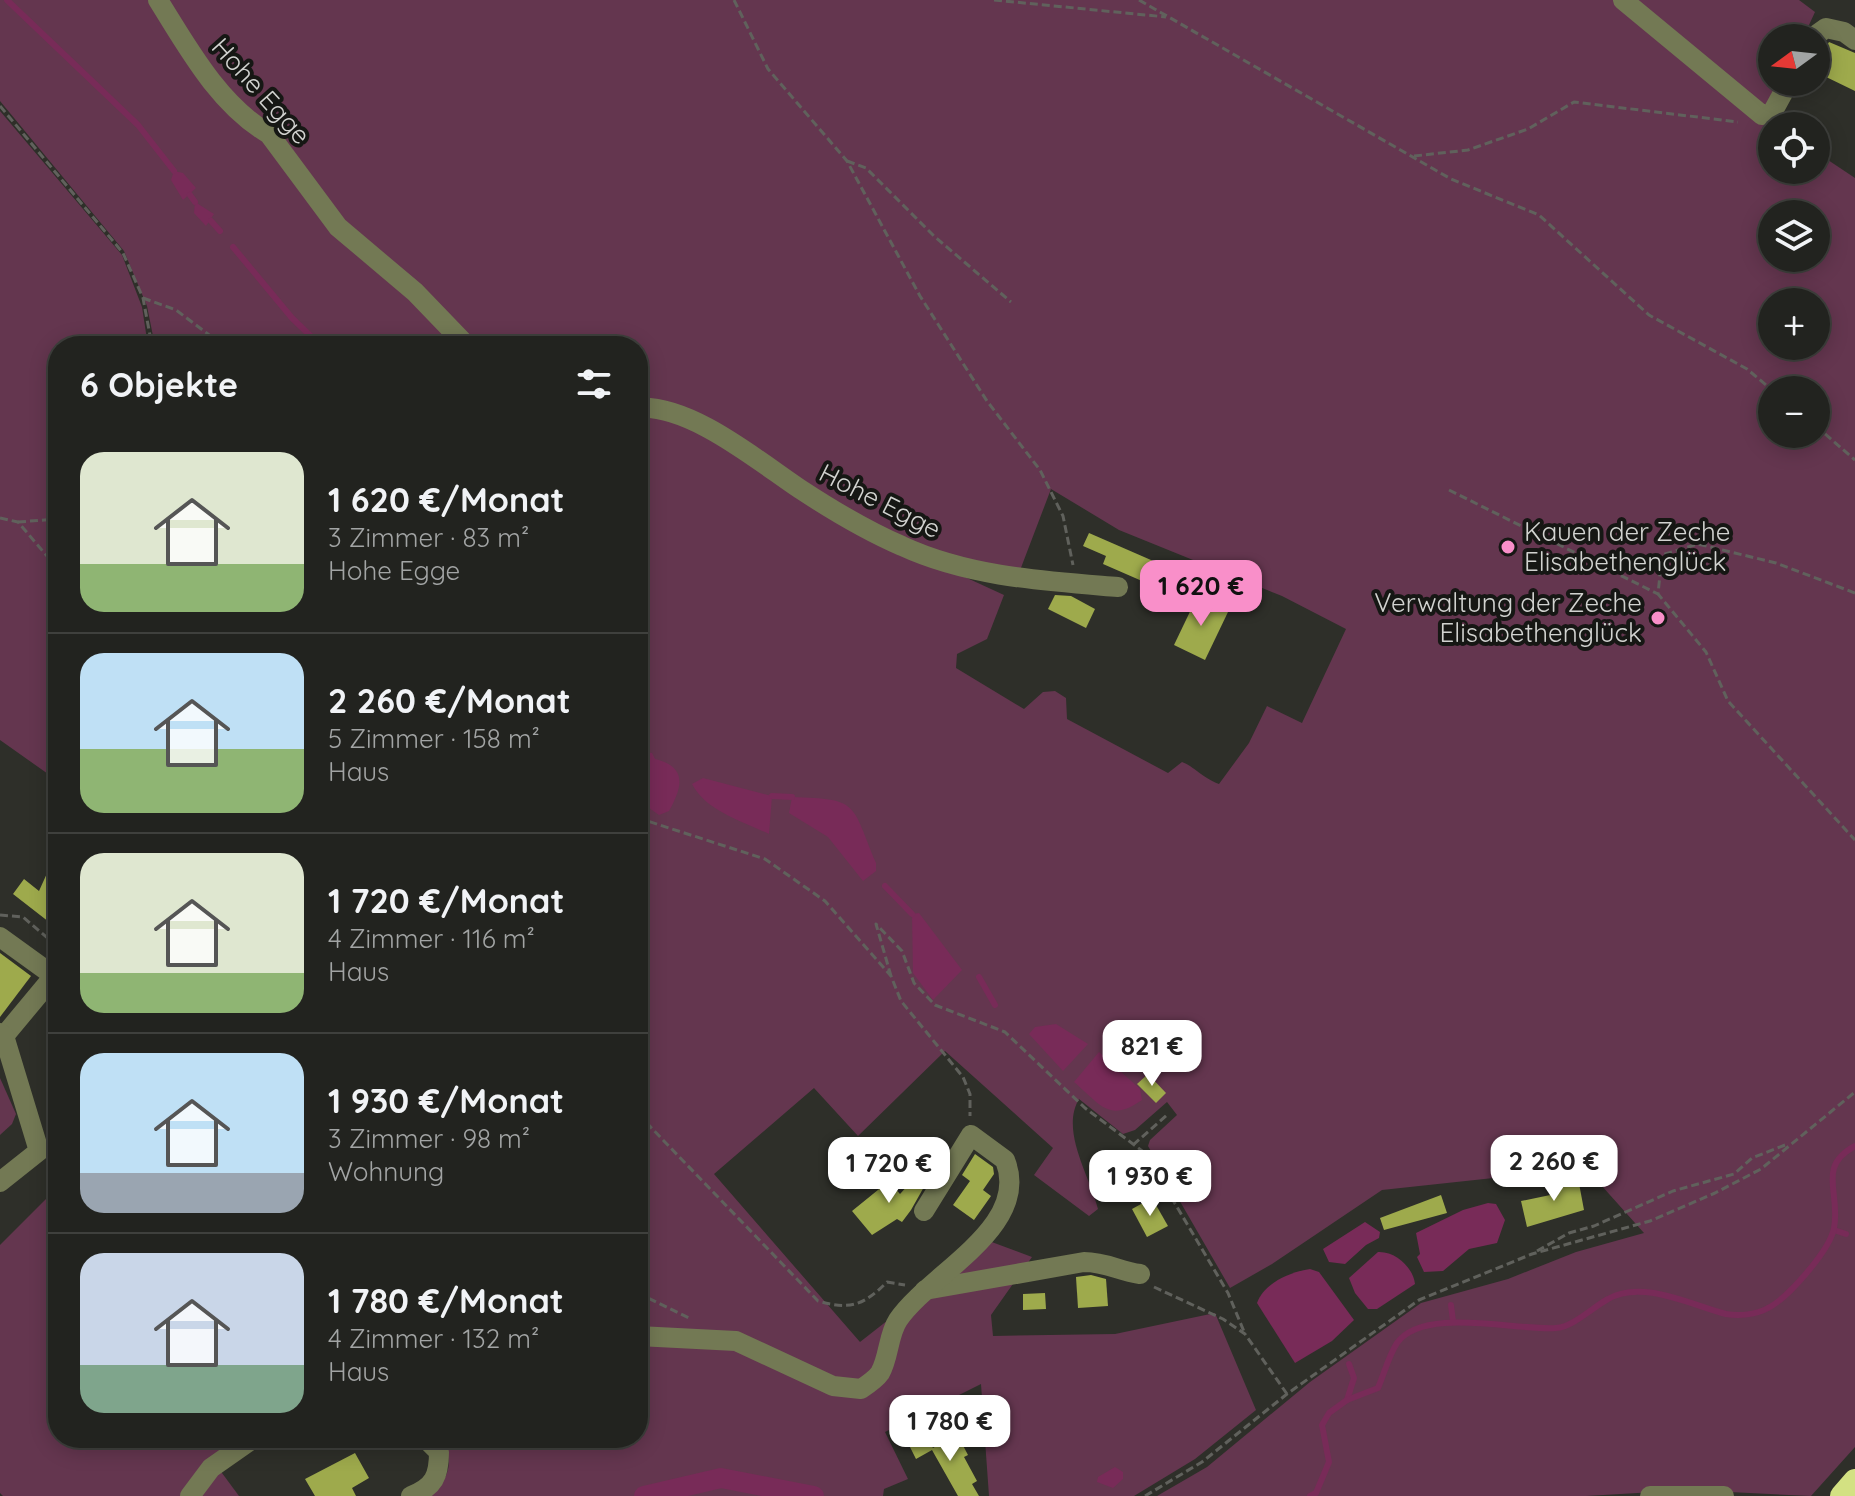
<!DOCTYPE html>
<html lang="de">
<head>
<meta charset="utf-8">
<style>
  :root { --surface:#22231f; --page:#2e2f2c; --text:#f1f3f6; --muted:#a2a4a4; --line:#3f403d; --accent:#f98fc9 }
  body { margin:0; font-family:Quicksand,sans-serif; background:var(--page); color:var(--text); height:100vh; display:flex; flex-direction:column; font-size:30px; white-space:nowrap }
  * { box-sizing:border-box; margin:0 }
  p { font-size:26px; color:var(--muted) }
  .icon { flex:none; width:44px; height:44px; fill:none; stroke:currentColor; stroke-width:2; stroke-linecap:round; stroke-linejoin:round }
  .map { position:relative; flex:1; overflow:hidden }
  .panel { position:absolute; left:48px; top:336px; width:600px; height:1112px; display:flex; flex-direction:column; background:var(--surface); border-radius:32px; box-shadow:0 4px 20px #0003,0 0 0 2px var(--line) }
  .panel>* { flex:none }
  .needle { width:52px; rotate:255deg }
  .buttons { position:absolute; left:1758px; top:24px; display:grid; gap:16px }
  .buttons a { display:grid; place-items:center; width:72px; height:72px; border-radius:50%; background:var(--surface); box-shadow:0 4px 20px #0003,0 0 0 2px var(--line); font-size:40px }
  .price { position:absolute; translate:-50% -68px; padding:0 18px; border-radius:16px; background:#fff; color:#222; font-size:26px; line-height:52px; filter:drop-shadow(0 2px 4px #0008) }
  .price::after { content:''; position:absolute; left:50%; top:48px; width:24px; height:18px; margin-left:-12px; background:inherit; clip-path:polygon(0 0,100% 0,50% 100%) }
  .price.active { background:var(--accent); color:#111 }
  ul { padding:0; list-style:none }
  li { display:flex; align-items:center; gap:24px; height:200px; padding:0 32px }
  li+li { border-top:2px solid var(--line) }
  li span { display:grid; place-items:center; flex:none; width:224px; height:160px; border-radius:24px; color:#555 }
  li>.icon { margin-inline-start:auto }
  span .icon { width:96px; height:96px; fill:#fffc; stroke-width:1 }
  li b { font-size:34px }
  h2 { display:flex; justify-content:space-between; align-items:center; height:96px; padding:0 32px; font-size:34px }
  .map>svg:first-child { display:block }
  .green { fill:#64364f; fill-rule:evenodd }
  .water { fill:#782b58 }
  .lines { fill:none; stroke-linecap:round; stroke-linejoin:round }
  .stream { stroke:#782b58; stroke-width:6 }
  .canal { stroke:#782b58; stroke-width:20 }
  .building { fill:#9eaa4c }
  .path { stroke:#60615c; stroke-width:3; stroke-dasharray:8 4; stroke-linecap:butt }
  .minor { stroke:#737954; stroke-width:20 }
  .highway { stroke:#d3e182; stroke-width:24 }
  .poi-dot { fill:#f98fc9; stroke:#161714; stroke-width:3 }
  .labels { text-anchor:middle; stroke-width:8; stroke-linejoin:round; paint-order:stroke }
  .street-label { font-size:26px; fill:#d2d3d0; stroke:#161714 }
  .poi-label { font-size:26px; fill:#d2d3d0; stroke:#161714; text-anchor:start }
</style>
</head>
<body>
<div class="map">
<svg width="1855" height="1496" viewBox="0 0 1855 1496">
  <rect width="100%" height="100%" fill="#2e2f29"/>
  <!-- green -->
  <g class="green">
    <path d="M0 0H151L182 47 457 346H155L147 306 124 251 0 101Z"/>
    <path d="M164 0H1799L1815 12 1803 38H1772V82H1782L1764 118 1775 126H1772V170H1816V152L1855 178V1447L1811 1496 1689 1490 1586 1496H1157L1207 1467 1310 1382 1421 1303 1508 1279 1576 1252 1644 1233 1584 1166 1557 1178 1550 1172 1382 1190 1272 1264 1230 1288 1148 1146 1150 1140 1177 1115 1167 1102 1135 1130 1123 1134 1079 1099C1060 1131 1090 1176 1098 1209L1089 1216 1034 1175 1053 1148 945 1051 858 1136 814 1088 714 1174 860 1342 989 1241 1032 1257 991 1315 993 1336 1115 1334 1215 1313 1256 1410 1195 1459 1134 1496H989L981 1384 885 1432 908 1479 884 1489 883 1496H428C449 1481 457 1460 438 1438H638V411L661 414 686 423 843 521 1004 595 987 639 957 654 956 668 1024 709 1043 692 1055 691 1066 698 1067 719 1168 773 1182 762C1195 767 1201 777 1219 784L1249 743 1267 706 1302 723 1346 629 1282 596 1119 530 1051 489 1019 573C962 563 908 549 857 520 797 485 705 404 638 403V346H476L419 289 341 226 271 131C223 102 192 47 164 0ZM1772 214H1816V258H1772ZM1772 302H1816V346H1772ZM1772 390H1816V434H1772Z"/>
    <path d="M0 111 122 255 142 307 148 346H58V781L0 740Z"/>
    <path d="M0 1078 16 1114 12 1124 0 1135Z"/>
    <path d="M58 1187V1438H241L183 1496H3L0 1493V1245Z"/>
    <path d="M219 1469 239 1496H197Z"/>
  </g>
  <!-- water -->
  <g class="water">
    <path d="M174 171 183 173 196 188 183 200 171 180Z"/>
    <path d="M195 202 214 214 206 226 194 213Z"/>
    <path d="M638 751 652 753 655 759C687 767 683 786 669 811L659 815 638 800Z"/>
    <path d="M703 778 772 796 769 834C742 821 706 811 692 784Z"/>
    <path d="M792 797C860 799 851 803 876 863V871L863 881 828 837 789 813Z"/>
    <path d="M919 913 962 970 933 1000 913 973 912 914Z"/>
    <path d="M1056 1024 1088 1044 1063 1071 1029 1034 1035 1027Z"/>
    <path d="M1099 1052 1140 1089 1142 1100C1109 1123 1101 1105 1074 1082Z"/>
    <path d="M1488 1203 1496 1204 1505 1220 1497 1243 1469 1249 1443 1271 1424 1272 1417 1257 1420 1254 1416 1233 1463 1210Z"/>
    <path d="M1365 1222 1380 1232 1379 1238 1366 1245 1345 1264 1329 1262 1323 1249Z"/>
    <path d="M1378 1252C1395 1251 1413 1267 1415 1284L1377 1309H1368L1355 1293 1349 1278Z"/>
    <path d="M1310 1269 1319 1272 1354 1320 1332 1341 1295 1363 1257 1303C1264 1283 1290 1272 1310 1269Z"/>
    <path d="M1115 1467 1123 1472V1479L1113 1488 1097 1482 1098 1477Z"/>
  </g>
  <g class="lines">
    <!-- stream -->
    <g class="stream">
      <path d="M7 0 138 125 174 171"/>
      <path d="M190 195 195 202"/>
      <path d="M211 221 220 231"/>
      <path d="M233 247 292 318 321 346"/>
      <path d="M772 796 792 797"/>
      <path d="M885 886 912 914"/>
      <path d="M979 977 995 1005"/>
      <path d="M1834 1230 1846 1234"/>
      <path d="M1451 1305 1453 1321"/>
      <path d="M1347 1400 1354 1378 1349 1364"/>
      <path d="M1310 1496 1316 1493 1329 1462 1322 1425 1329 1413 1347 1400 1378 1388C1384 1374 1389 1355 1397 1343 1424 1306 1516 1331 1556 1328 1573 1327 1593 1307 1608 1299 1642 1279 1691 1305 1726 1314 1739 1316 1756 1315 1768 1308 1788 1298 1830 1250 1834 1228 1841 1193 1816 1167 1855 1146"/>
    </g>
    <!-- canal -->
    <path class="canal" d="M644 1496 721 1478 814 1496"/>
  </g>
  <!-- building -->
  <g class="building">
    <path d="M1829 42 1855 53V91L1822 75 1828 64 1819 59Z"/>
    <path d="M1089 533 1190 577 1181 598 1103 564 1106 556 1083 546Z"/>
    <path d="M1055 595 1071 596 1095 609 1086 628 1048 609Z"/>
    <path d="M1197 597 1228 612 1205 660 1174 645Z"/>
    <path d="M58 849V887L52 900 58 905V929L13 894 24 879 39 891Z"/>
    <path d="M0 953 31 976 0 1017Z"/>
    <path d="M1148 1074 1166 1093 1156 1103 1137 1084Z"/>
    <path d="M975 1154 993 1167 994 1174 983 1190 991 1196 974 1220 953 1205 970 1181 962 1175Z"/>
    <path d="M920 1172 929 1178 911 1210 902 1222 897 1219 872 1235 852 1211 889 1181 900 1194Z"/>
    <path d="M1105 1174 1115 1194 1102 1201 1092 1181Z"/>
    <path d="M1578 1178 1584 1210 1527 1227 1521 1201 1555 1194 1553 1183Z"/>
    <path d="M1441 1195 1447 1213 1384 1230 1380 1218Z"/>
    <path d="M1152 1198 1168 1226 1147 1237 1132 1209Z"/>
    <path d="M1091 1275 1106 1279 1108 1306 1078 1308 1076 1277Z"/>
    <path d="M1045 1293 1046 1309 1023 1310V1294Z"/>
    <path d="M957 1434 968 1455 964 1457 977 1481 972 1484 979 1496H958L932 1450 916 1459 909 1445 925 1436 933 1448Z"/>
    <path d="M355 1453 369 1478 352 1488 356 1496H315L305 1479Z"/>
  </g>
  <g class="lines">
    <!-- path -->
    <g class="path">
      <path d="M734 0 768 69 847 161 920 296 987 401 1040 470 1063 516 1073 565"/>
      <path d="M994 0 1166 17"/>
      <path d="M1139 0 1451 179 1539 215 1649 315 1747 369 1772 390"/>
      <path d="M0 106 123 253 143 298 152 346"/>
      <path d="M1414 156 1468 150 1528 129 1574 102 1738 122"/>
      <path d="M847 161 866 168 934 236 1011 302"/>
      <path d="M143 298 176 310 224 346"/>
      <path d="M1816 426 1855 460"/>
      <path d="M1449 490 1658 594"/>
      <path d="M0 518 18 522 58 569"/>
      <path d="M18 522 58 519"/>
      <path d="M1855 593 1776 563 1698 544 1662 555 1658 594 1706 652 1728 701 1855 840"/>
      <path d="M638 818 765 859 825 901 891 976 901 1001 963 1077 970 1094V1116"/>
      <path d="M0 915 23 917 58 947"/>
      <path d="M891 976 876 924 902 951 914 983 935 1005 1005 1032 1085 1108 1145 1153 1228 1293 1245 1334"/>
      <path d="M638 1114 818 1301C850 1310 863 1306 887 1282L905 1285"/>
      <path d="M1133 1145 1167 1115"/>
      <path d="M1537 1251 1569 1233 1594 1226 1673 1191 1734 1174 1752 1158 1785 1145"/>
      <path d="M1154 1287 1223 1319 1245 1334 1287 1394"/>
      <path d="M638 1293 689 1318"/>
      <path d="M1145 1496 1202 1462 1287 1394 1419 1300 1532 1254 1650 1221 1715 1193 1761 1169 1855 1092"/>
    </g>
    <!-- minor -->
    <g class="minor">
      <path d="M158 0C188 48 219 105 269 134L338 227 415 292 467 346"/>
      <path d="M1623 0 1762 115 1772 113 1789 82"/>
      <path d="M1812 38 1826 28 1844 32 1855 40"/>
      <path d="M638 408C690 404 758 461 800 489 832 510 867 531 902 546 969 577 1045 581 1118 587"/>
      <path d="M0 937 54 976 4 1036"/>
      <path d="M0 1033 4 1036 39 1151 0 1182"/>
      <path d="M925 1290 1084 1262C1106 1262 1119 1271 1140 1274"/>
      <path d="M638 1336 736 1341 833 1386 861 1389C867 1385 876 1379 880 1373 889 1358 888 1335 898 1320 930 1273 1032 1227 1005 1160L971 1135 924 1211"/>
      <path d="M190 1496 211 1468 254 1438"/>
      <path d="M411 1496C434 1487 439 1476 439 1452L425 1438"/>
      <path d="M1650 1496H1724"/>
    </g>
    <!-- highway -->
    <path class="highway" d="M1842 1496 1855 1481"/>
  </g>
  <!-- markers -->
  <g class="poi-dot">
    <circle cx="1508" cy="547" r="8"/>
    <circle cx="1658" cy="618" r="8"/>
  </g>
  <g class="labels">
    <!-- street labels -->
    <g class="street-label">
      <text transform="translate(261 91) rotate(48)" y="9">Hohe Egge</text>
      <text transform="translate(880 501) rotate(27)" y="9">Hohe Egge</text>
    </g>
    <!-- poi labels -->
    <g class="poi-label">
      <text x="1524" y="541">Kauen der Zeche<tspan x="1524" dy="30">Elisabethenglück</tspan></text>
      <text x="1642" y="612" text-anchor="end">Verwaltung der Zeche<tspan x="1642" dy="30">Elisabethenglück</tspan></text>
    </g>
  </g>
</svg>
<div class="buttons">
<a><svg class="needle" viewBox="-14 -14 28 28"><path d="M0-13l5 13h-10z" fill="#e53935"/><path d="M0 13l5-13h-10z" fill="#a2a4a4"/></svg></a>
<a><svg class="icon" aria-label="locate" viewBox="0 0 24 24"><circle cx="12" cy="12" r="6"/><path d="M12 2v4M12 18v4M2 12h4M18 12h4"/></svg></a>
<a><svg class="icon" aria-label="layers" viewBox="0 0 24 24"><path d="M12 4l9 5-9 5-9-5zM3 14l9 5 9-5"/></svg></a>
<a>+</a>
<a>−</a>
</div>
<b class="price active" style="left:1201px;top:628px">1 620 €</b>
<b class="price" style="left:1152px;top:1088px">821 €</b>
<b class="price" style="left:1554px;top:1203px">2 260 €</b>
<b class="price" style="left:889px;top:1205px">1 720 €</b>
<b class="price" style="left:1150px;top:1218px">1 930 €</b>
<b class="price" style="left:950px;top:1463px">1 780 €</b>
<section class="panel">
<h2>6 Objekte<svg class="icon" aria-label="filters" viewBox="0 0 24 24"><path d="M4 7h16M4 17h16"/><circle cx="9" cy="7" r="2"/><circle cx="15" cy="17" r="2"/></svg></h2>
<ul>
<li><span style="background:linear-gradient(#dfe7d0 70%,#8fb573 0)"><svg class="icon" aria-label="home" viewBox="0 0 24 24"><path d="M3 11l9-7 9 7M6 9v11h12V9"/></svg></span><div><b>1 620 €/Monat</b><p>3 Zimmer · 83 m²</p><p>Hohe Egge</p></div></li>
<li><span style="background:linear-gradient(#bfe0f5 60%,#8fb573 0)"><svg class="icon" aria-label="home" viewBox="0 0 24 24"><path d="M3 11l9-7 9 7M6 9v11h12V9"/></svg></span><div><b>2 260 €/Monat</b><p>5 Zimmer · 158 m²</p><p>Haus</p></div></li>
<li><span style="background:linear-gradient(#dfe7d0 75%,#8fb573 0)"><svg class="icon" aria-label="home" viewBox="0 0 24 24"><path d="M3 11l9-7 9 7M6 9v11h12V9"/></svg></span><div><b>1 720 €/Monat</b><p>4 Zimmer · 116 m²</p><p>Haus</p></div></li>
<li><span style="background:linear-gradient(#bfe0f5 75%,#9aa5b1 0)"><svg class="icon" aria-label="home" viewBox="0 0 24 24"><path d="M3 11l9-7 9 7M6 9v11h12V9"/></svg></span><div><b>1 930 €/Monat</b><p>3 Zimmer · 98 m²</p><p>Wohnung</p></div></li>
<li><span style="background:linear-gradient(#c9d6e8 70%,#7fa58c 0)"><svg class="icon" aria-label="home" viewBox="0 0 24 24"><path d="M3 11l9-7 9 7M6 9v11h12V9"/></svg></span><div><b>1 780 €/Monat</b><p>4 Zimmer · 132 m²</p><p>Haus</p></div></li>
</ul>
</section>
</div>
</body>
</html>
